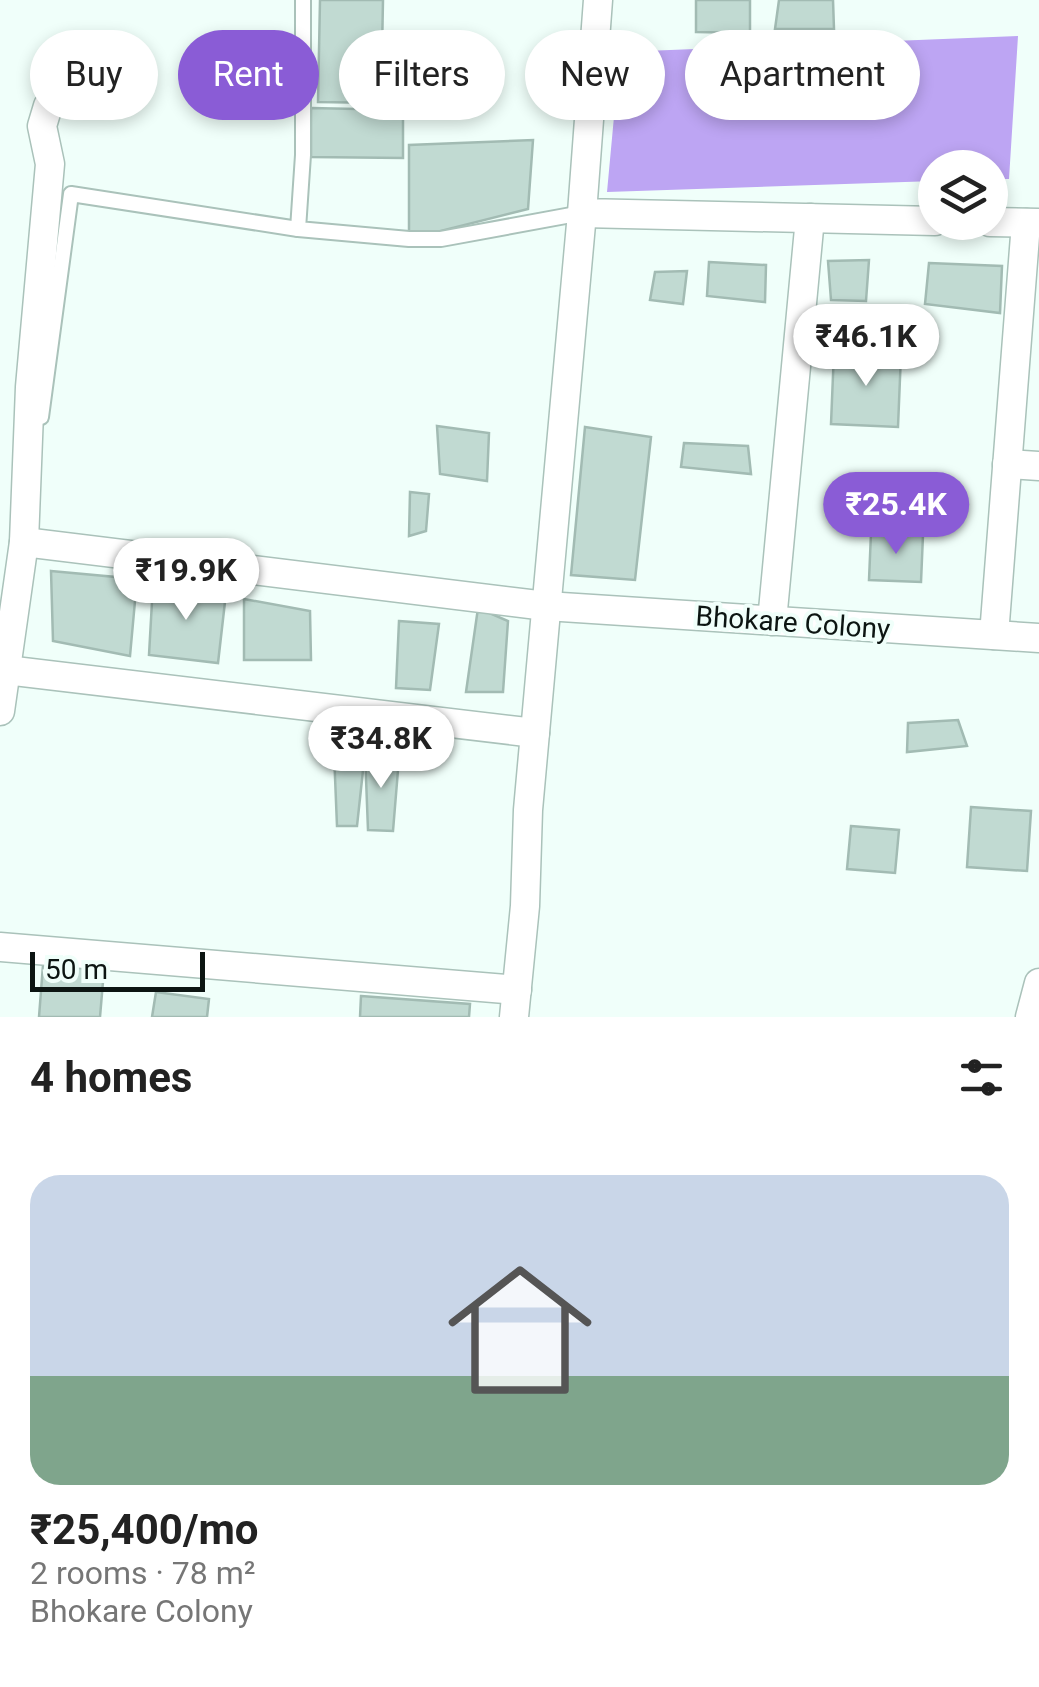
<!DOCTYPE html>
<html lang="en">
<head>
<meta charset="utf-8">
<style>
  :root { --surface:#fff; --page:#f2f2f2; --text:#222; --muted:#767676; --line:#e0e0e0; --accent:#8a5cd6 }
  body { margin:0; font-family:Roboto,sans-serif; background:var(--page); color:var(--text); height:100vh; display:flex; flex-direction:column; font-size:38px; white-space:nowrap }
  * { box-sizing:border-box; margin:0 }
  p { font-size:32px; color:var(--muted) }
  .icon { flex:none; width:55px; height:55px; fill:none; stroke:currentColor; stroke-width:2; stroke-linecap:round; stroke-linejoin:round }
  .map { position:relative; height:1017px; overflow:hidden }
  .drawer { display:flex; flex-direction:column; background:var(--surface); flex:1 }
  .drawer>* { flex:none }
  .hud { position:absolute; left:30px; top:30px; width:980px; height:90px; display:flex; gap:20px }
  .controls { position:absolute; left:918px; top:150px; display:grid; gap:20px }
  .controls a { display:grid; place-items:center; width:90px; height:90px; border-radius:50%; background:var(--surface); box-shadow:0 5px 15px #0003; font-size:50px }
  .scale { position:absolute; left:30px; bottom:25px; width:175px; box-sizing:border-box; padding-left:10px; border:5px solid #0c1512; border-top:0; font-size:28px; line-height:35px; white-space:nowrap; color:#0c1512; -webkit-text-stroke:8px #f0fffa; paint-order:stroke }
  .price { position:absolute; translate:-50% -85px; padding:0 22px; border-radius:35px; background:#fff; color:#222; font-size:32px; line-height:65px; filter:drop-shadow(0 2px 5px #0008) }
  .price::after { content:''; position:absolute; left:50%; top:60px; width:30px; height:22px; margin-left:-15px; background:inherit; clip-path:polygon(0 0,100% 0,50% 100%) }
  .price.on { background:var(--accent); color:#fff }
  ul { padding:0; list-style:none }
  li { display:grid; align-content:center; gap:20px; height:530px; padding:0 30px }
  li+li { border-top:2px solid var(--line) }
  li span { display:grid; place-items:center; height:310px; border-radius:30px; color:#555 }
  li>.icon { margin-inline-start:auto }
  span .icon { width:180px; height:180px; fill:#fffc; stroke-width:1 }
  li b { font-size:42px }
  h2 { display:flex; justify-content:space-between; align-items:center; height:120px; padding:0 30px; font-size:42px }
  .tag { padding:0 35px; border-radius:45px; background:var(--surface); box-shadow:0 5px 15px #0003; font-size:35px; line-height:90px }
  .tag.on { background:var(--accent); color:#fff }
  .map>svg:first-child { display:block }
  .forest { fill:#bda5f3 }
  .building { fill:#c1dad2; stroke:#a2bbb3; stroke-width:2.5 }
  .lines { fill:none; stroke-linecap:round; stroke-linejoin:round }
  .lane-casing { stroke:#aac2ba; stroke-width:18 }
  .street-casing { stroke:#aac2ba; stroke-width:31 }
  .lane { stroke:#fff; stroke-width:14 }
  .street { stroke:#fff; stroke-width:28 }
  .labels { text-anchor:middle; stroke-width:8; stroke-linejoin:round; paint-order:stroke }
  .street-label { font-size:28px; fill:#0c1512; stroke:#f0fffa }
</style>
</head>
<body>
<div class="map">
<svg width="1039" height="1017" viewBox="0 0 1039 1017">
  <rect width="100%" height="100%" fill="#f0fffa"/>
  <!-- forest -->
  <path class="forest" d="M1018 36 1009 179H990V168H935V181L607 192 620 52Z"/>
  <!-- building -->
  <g class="building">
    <path d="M320 0H383L381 103 318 102Z"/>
    <path d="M696 0H750V33L696 32Z"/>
    <path d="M779 0H833L834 29H775Z"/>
    <path d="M311 108 403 110V158L311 157Z"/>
    <path d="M533 140 528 209 409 239V145Z"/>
    <path d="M869 260 866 301 831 300 828 261Z"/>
    <path d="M709 262 766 265 765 302 707 296Z"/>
    <path d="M929 263 1002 266 1000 313 925 304Z"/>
    <path d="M687 271 683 304 650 300 655 272Z"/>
    <path d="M834 351 901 354 898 427 831 424Z"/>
    <path d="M437 426 489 433 487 481 440 474Z"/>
    <path d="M585 427 651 437 635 580 571 575Z"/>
    <path d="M684 443 748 446 751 474 681 467Z"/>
    <path d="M410 492 429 494 426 531 409 536Z"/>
    <path d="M871 533 923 535 921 582 869 580Z"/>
    <path d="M51 571 137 579 130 656 53 641Z"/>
    <path d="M153 584 226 593 218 663 149 655Z"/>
    <path d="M244 599 310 611 311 660H244Z"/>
    <path d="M478 608 508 621 503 692H466Z"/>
    <path d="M399 621 439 624 430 690 396 688Z"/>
    <path d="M958 720 967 746 907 752 908 723Z"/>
    <path d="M334 752H365L357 826H337Z"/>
    <path d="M365 752 399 758 393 831 368 830Z"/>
    <path d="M971 807 1031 811 1027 871 967 867Z"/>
    <path d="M851 826 899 830 895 873 847 869Z"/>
    <path d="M43 965 104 970 100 1017H39Z"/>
    <path d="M156 992 209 999 207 1017H152Z"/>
    <path d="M361 996 470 1004 469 1017H360Z"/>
  </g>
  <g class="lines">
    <!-- lane casing -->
    <g class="lane-casing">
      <g id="lane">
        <path d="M303 0V155L298 229 409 239H441L582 213"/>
        <path d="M41 417 71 194 298 229"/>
      </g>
    </g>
    <!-- street casing -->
    <g class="street-casing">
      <g id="street">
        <path d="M598 0 582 213 935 221"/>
        <path d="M990 222 1039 223"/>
        <path d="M1007 464 1039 466"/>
        <path d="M24 542 546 606 1039 638"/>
        <path d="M772 621 810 218"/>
        <path d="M994 635 1026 223"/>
        <path d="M6 670 535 733"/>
        <path d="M0 711 24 542 30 387 50 164 42 126 48 106 58 96"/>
        <path d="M0 947 517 990"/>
        <path d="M514 1017 525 906 528 810 582 213"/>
        <path d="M1030 1017 1039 983"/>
      </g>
    </g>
    <!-- lane -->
    <use href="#lane" class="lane"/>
    <!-- street -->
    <use href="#street" class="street"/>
  </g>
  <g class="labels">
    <!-- street labels -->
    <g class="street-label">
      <text transform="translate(793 622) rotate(4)" y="10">Bhokare Colony</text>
    </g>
  </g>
</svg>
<div class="controls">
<a><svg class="icon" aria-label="layers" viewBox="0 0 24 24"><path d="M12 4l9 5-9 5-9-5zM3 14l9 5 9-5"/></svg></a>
</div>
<div class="scale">50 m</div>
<b class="price" style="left:866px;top:389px">₹46.1K</b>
<b class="price on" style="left:896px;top:557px">₹25.4K</b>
<b class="price" style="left:186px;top:623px">₹19.9K</b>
<b class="price" style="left:381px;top:791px">₹34.8K</b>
<div class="hud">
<a class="tag">Buy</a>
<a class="tag on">Rent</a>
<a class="tag">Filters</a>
<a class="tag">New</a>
<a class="tag">Apartment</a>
</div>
</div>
<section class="drawer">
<h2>4 homes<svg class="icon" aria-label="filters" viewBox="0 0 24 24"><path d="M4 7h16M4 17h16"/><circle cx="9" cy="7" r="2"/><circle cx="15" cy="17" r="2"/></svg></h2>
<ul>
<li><span style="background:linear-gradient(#c9d6e8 65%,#7fa58c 0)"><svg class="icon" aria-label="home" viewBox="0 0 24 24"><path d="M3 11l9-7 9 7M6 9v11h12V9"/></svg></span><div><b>₹25,400/mo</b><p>2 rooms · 78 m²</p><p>Bhokare Colony</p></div></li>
</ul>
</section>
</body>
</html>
